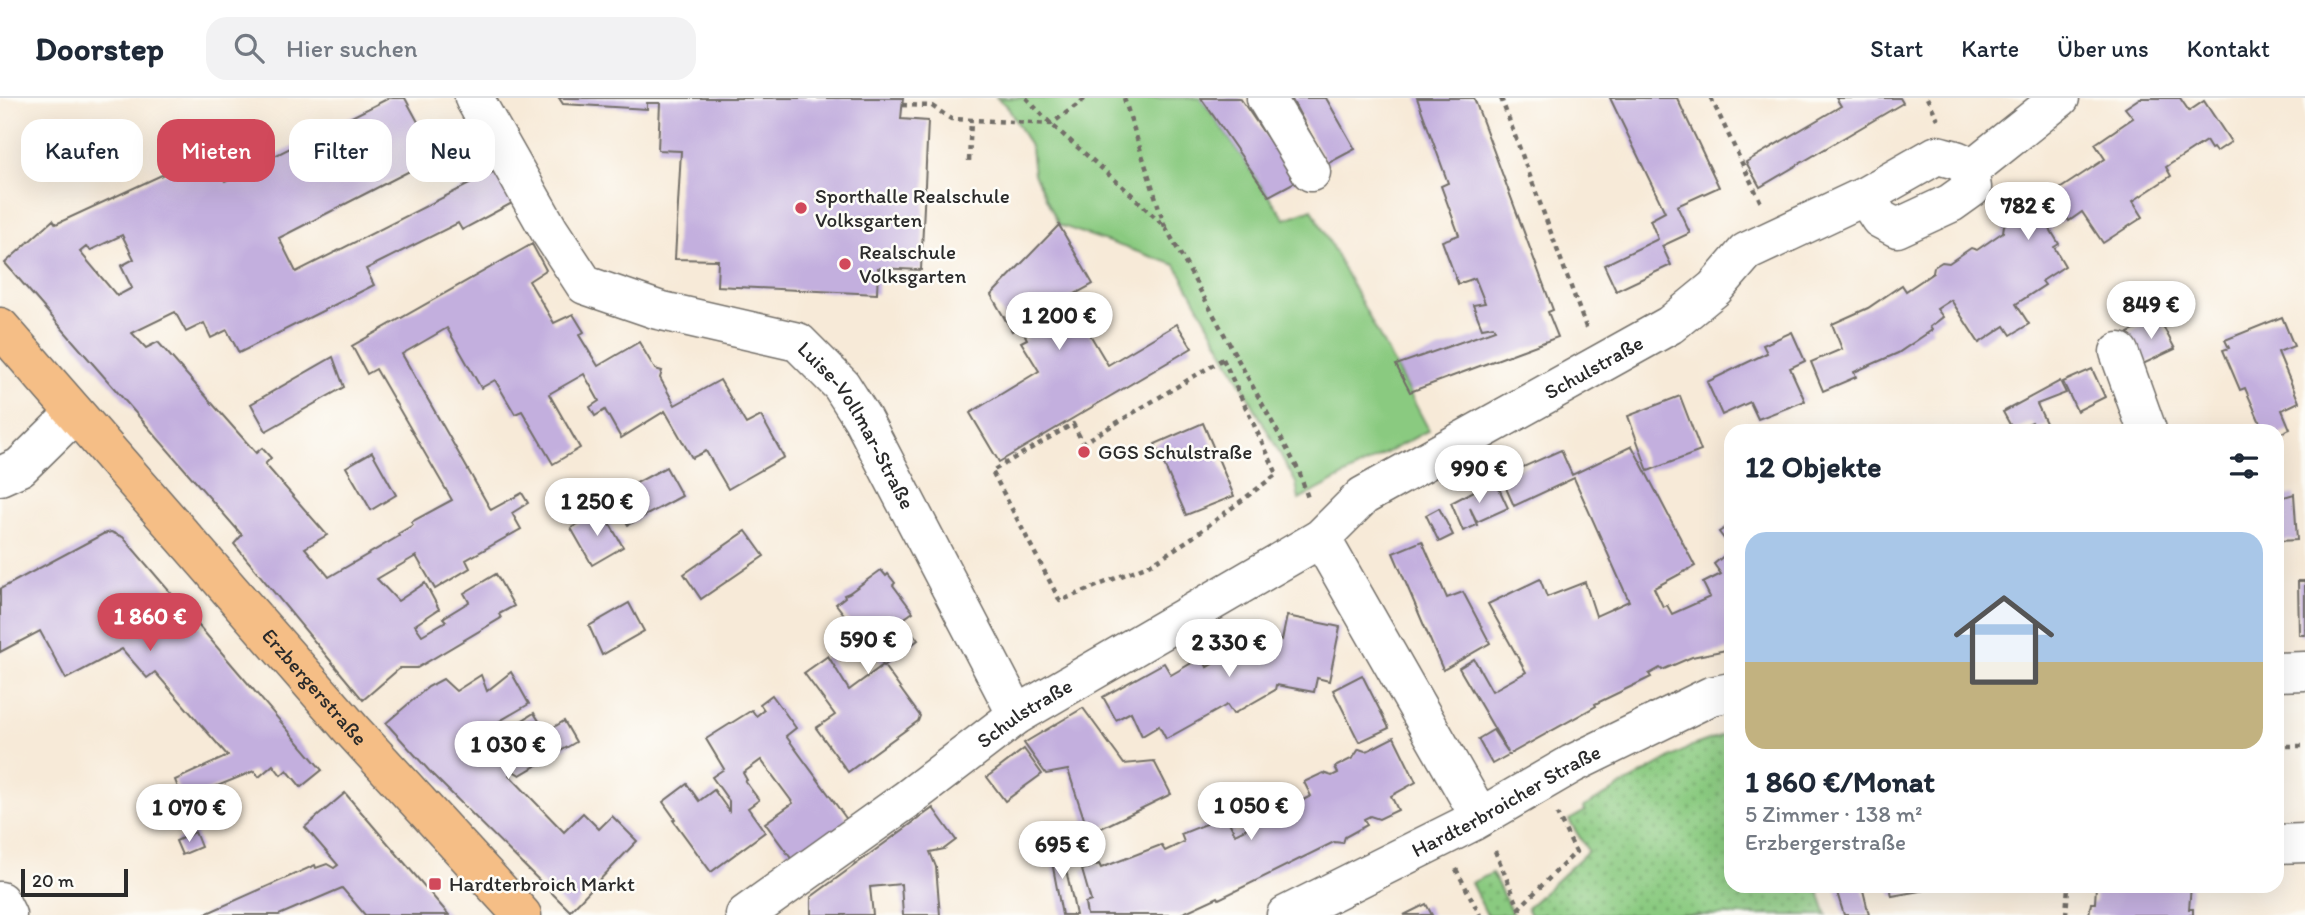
<!DOCTYPE html>
<html lang="de">
<head>
<meta charset="utf-8">
<style>
  :root { --surface:#fff; --page:#f2f2f3; --text:#1f2937; --muted:#747a83; --line:#e0e1e3; --accent:#d1495b }
  body { margin:0; font-family:Itim,sans-serif; background:var(--page); color:var(--text); height:100vh; display:flex; flex-direction:column; font-size:26px; white-space:nowrap }
  * { box-sizing:border-box; margin:0 }
  p { font-size:23px; color:var(--muted) }
  .icon { flex:none; width:38px; height:38px; fill:none; stroke:currentColor; stroke-width:2; stroke-linecap:round; stroke-linejoin:round }
  .map { position:relative; flex:1; overflow:hidden }
  .drawer { position:absolute; left:1724px; top:326px; width:560px; height:469px; display:flex; flex-direction:column; background:var(--surface); border-radius:21px; box-shadow:0 7px 28px #0002 }
  .drawer>* { flex:none }
  .hud { position:absolute; left:21px; top:21px; width:665px; height:63px; display:flex; gap:14px }
  .scale { position:absolute; left:21px; bottom:18px; width:107px; box-sizing:border-box; padding-left:7px; border:4px solid #2b2b2b; border-top:0; font-size:19px; line-height:24px; white-space:nowrap; color:#2b2b2b; -webkit-text-stroke:5px #fdfcf7; paint-order:stroke }
  .price { position:absolute; translate:-50% -60px; padding:0 16px; border-radius:24px; background:#fff; color:#222; font-size:23px; line-height:46px; filter:drop-shadow(0 2px 4px #0008) }
  .price::after { content:''; position:absolute; left:50%; top:42px; width:21px; height:16px; margin-left:-10px; background:inherit; clip-path:polygon(0 0,100% 0,50% 100%) }
  .price.selected { background:var(--accent); color:#fff }
  ul { padding:0; list-style:none }
  li { display:grid; align-content:center; gap:14px; height:371px; padding:0 21px }
  li span { display:grid; place-items:center; height:217px; border-radius:21px; color:#555 }
  li>.icon { margin-inline-start:auto }
  span .icon { width:126px; height:126px; fill:#fffc; stroke-width:1 }
  li b { font-size:30px }
  h2 { display:flex; justify-content:space-between; align-items:center; height:84px; padding:0 21px; font-size:30px }
  .pill { padding:0 24px; border-radius:21px; background:var(--surface); box-shadow:0 7px 28px #0002; font-size:24px; line-height:63px }
  .pill.selected { background:var(--accent); color:#fff }
  header { display:flex; align-items:center; gap:42px; box-sizing:border-box; height:98px; padding:0 35px; background:var(--surface); border-bottom:2px solid var(--line) }
  header strong { font-size:33px }
  nav { display:flex; gap:38px; margin-inline-start:auto; font-size:24px }
  .search { width:490px; height:63px; background:var(--page); display:flex; align-items:center; gap:18px; box-sizing:border-box; padding:0 24px; border-radius:21px; color:var(--muted); font-size:26px }
  .map>svg:first-child { display:block }
  .grass { fill:url(#grass-dots); stroke:#5a7a56; stroke-width:2 }
  .park { fill:#8aca80; stroke:#5a7a56; stroke-width:2 }
  .building { fill:#c3afde; fill-rule:evenodd }
  .lines { fill:none; stroke-linecap:round; stroke-linejoin:round }
  .minor-casing { stroke:#726e68; stroke-width:41 }
  .major-casing { stroke:#726e68; stroke-width:41 }
  .path { stroke:#726e68; stroke-width:4.5; stroke-dasharray:5 5; stroke-linecap:butt }
  .minor { stroke:#fff; stroke-width:38 }
  .major { stroke:#f5be86; stroke-width:38 }
  .poi-dot { fill:#d1495b; stroke:#fdfcf7; stroke-width:2.5 }
  .labels { text-anchor:middle; stroke-width:5; stroke-linejoin:round; paint-order:stroke }
  .poi-label { font-size:21px; fill:#2b2b2b; stroke:#fdfcf7; text-anchor:start }
  .street-label { font-size:21px; fill:#2b2b2b; stroke:#fdfcf7 }
</style>
</head>
<body>
<header>
<strong>Doorstep</strong>
<div class="search"><svg class="icon" aria-label="search" viewBox="0 0 24 24"><circle cx="10" cy="10" r="6"/><path d="M15 15l6 6"/></svg>Hier suchen</div>
<nav><a>Start</a><a>Karte</a><a>Über uns</a><a>Kontakt</a></nav>
</header>
<div class="map">
<svg width="2305" height="817" viewBox="0 0 2305 817">
  <defs>
    <pattern id="grass-dots" width="8" height="8" patternUnits="userSpaceOnUse" patternTransform="scale(1.75)"><rect width="8" height="8" fill="#8aca80"/><path d="M2 2h.1M6 6h.1" fill="none" stroke="#71a469" stroke-width="1.8" stroke-linecap="round"/></pattern>
  </defs>
  <rect width="100%" height="100%" fill="#fdfcf7"/>
  <filter id="ink" filterUnits="userSpaceOnUse"><feTurbulence type="fractalNoise" baseFrequency=".0143" numOctaves="2"/><feDisplacementMap in="SourceGraphic" scale="14" xChannelSelector="R" yChannelSelector="G"/><feConvolveMatrix kernelMatrix="1 2 1 2 8 2 1 2 1" color-interpolation-filters="sRGB"/></filter>
  <filter id="wash" filterUnits="userSpaceOnUse"><feTurbulence type="fractalNoise" baseFrequency=".00686" numOctaves="4" result="noise"/><feDisplacementMap in="SourceGraphic" scale="28" xChannelSelector="R" yChannelSelector="G"/><feGaussianBlur stdDeviation="1.57" result="paint"/><feColorMatrix in="noise" values="0 0 0 0 0 0 0 0 0 0 0 0 0 0 0 0 0 1.4 0 .05"/><feComposite in="paint" operator="in"/></filter>
  <g filter="url(#wash)">
    <rect width="100%" height="100%" fill="#f7ead8"/>
    <!-- grass -->
    <g class="grass">
      <path d="M1731 634V788H1817L1827 817H1531L1527 810 1588 753 1569 722 1585 713 1584 709 1692 648Z"/>
      <path d="M1492 775 1513 817H1487L1471 785Z"/>
    </g>
    <!-- park -->
    <path class="park" d="M997 0H1201L1285 121 1312 111 1429 332 1299 402 1296 385 1176 167 1059 127 1034 76 1031 50 1007 8Z"/>
    <g id="blocks">
      <!-- building -->
      <g class="building">
        <path d="M389 0H405L437 59 279 140 296 174 497 72 514 104 462 132 458 125 366 171 374 187 239 255 227 232 211 240 204 225 186 234 175 214 132 235 146 250 158 244 256 355 262 350 271 360 265 366 327 437 305 450 329 479 399 438 398 436 413 427 411 424 452 402 376 271 367 276 352 248 532 146 546 172 529 183 554 225 573 216 584 234 579 237 598 268 639 244 655 271 662 273 660 280 675 307 720 282 746 326 761 318 784 359 728 391 706 353 692 360 665 313 621 340 605 312 595 318 590 309 599 303 584 276 549 296 580 350 553 366 522 313 515 316 495 282 481 290 447 230 402 256 491 412 522 395 528 405 512 415 521 431 466 462 470 470 435 491 416 458 377 481 398 503 425 485 439 511 415 527 422 537 446 523 443 520 469 504 464 495 496 476 514 508 499 516 501 520 417 570H400L363 602 234 446 242 437 5 165 53 122 56 126 205 57 225 83ZM122 137 134 161 121 168 132 190 117 198 80 154 86 149 91 152Z"/>
        <path d="M559 0H903L901 21 928 23 921 172 878 170 877 196 717 188 718 162 675 161 681 53 658 52 660 5H647V11L563 6Z"/>
        <path d="M1201 0H1240L1297 83 1269 98Z"/>
        <path d="M1291 0H1326L1355 51 1327 66Z"/>
        <path d="M1417 0H1474L1553 212 1548 214 1558 239 1410 294 1396 267 1495 232 1493 228 1482 230 1473 207 1485 205 1475 180 1458 186 1442 143 1459 137 1441 88 1448 85Z"/>
        <path d="M1610 0H1677L1719 89 1677 108 1690 135 1662 148 1671 167 1616 193 1604 167 1658 141 1650 122 1665 114Z"/>
        <path d="M1836 0H1900L1903 5 1760 89 1746 64 1841 8Z"/>
        <path d="M2140 0H2180L2189 13 2204 3 2231 44 2216 54 2213 50 2211 51 2206 43 2166 69 2171 78 2133 103 2143 119 2103 145 2082 114 2069 123 2067 120 2050 131 2059 146 2054 149 2065 168 2042 183 2045 187 2016 206 2029 226 2011 237 2005 228 1979 245 1951 202 1937 211 1943 219 1930 229 1932 232 1898 255 1854 274 1856 279 1823 293 1811 264 1842 251 1832 226 1868 210 1902 187 1906 193 1933 175 1934 169 1942 164 1949 165 1971 150 1977 152 2003 134 2004 127 2025 114 2023 110 2049 92 2052 96 2105 61 2095 46 2133 20 2125 10Z"/>
        <path d="M1059 127 1093 186 1066 201 1073 214 1076 213 1108 267 1177 226 1192 250 999 364 970 315 1039 273 1021 244 1027 241 1020 228 1012 233 991 197Z"/>
        <path d="M2282 219 2294 248 2278 254 2299 304 2282 312 2290 331 2277 337V332H2255L2254 330 2261 327 2245 290 2240 292 2223 252 2229 250 2225 242Z"/>
        <path d="M2159 220 2175 251 2143 266 2128 235Z"/>
        <path d="M1792 234 1805 263 1790 270 1805 303 1758 321 1750 304 1722 317 1707 284 1767 255 1763 247Z"/>
        <path d="M333 259 344 289 266 333 251 306Z"/>
        <path d="M2092 271 2105 299 2077 313 2063 284Z"/>
        <path d="M2060 283 2066 295 2037 306 2047 327 2036 332 2032 324 2013 332 2003 314Z"/>
        <path d="M1680 298 1701 353 1648 373 1628 318Z"/>
        <path d="M1203 325 1234 398 1186 417 1155 346Z"/>
        <path d="M1632 348 1695 468 1654 490 1663 509 1667 507 1672 516 1710 499 1703 485 1721 476 1714 466 1731 452V551L1692 559 1662 572 1660 570 1649 576 1651 579 1595 606 1596 608 1492 666 1478 641 1493 632 1508 654 1459 570 1474 561 1492 593 1526 574 1488 506 1540 481 1547 499 1585 484 1596 518 1629 503 1574 380 1514 408 1501 379 1561 352 1572 377Z"/>
        <path d="M372 354 396 397 371 412 346 369Z"/>
        <path d="M666 369 682 398 628 427 612 398Z"/>
        <path d="M1495 382 1508 410 1477 424 1470 410 1477 427 1463 433 1451 405Z"/>
        <path d="M2294 396 2297 442 2277 443V401Z"/>
        <path d="M1439 410 1453 437 1439 444 1426 417Z"/>
        <path d="M602 412 623 449 592 467 571 430Z"/>
        <path d="M1731 426V450L1719 434Z"/>
        <path d="M746 433 764 458 701 501 684 476Z"/>
        <path d="M111 434 123 439 322 672 301 689 287 672 281 677 273 667 259 679 254 673 183 702 175 682 228 658 155 574 147 580 122 551 66 581 40 533 0 554V491L103 436Z"/>
        <path d="M1422 443 1447 500 1463 494 1490 545 1443 572 1393 455Z"/>
        <path d="M881 472 886 478 888 476 895 485 893 487 913 514 902 522 918 542 884 568 920 618 918 623 848 674 816 630 835 617 804 575 828 558 849 592 883 567 836 506 845 499 844 497 849 495Z"/>
        <path d="M2298 483H2305V537H2299Z"/>
        <path d="M629 505 644 533 602 557 589 528Z"/>
        <path d="M1287 518 1340 529 1329 583 1317 580 1314 594 1276 587 1275 592 1233 616 1227 607 1166 641 1159 628 1142 638 1131 614 1116 622 1103 599 1164 565 1171 577 1202 559 1207 569 1227 558 1222 549 1236 542 1241 550 1254 543 1255 536 1282 542Z"/>
        <path d="M511 574 529 606 474 638 489 652 493 648 491 642 534 615 546 634 564 623 576 644 520 677 513 673 509 677 564 734 583 715 599 731 612 718 637 743 570 813 433 677 386 625 428 589 443 581 456 593 481 577 487 593Z"/>
        <path d="M1362 577 1389 630 1359 644 1333 592Z"/>
        <path d="M772 597 796 630 786 638 848 723 793 763 765 725 793 705 761 662 743 675 747 682 745 683 759 702 748 710 765 734 711 774 673 722 675 721 663 704 687 686 699 703 714 692 729 713V703L712 679 724 671 706 641 752 612 756 618 764 612 760 606Z"/>
        <path d="M1083 610 1124 666 1154 663 1171 696 1089 736 1068 672 1046 676 1024 645Z"/>
        <path d="M1394 639 1416 684 1391 698 1398 712 1379 721 1370 718 1364 721 1367 727 1345 739 1343 745 1334 744 1219 801 1218 799 1179 817H1087L1085 805 1091 803 1082 772 1099 766 1101 770 1161 747 1165 753 1184 744 1181 736 1226 718 1235 736 1311 698 1304 684 1323 675 1332 678 1338 675 1335 669 1353 660 1359 651 1365 653 1369 652Z"/>
        <path d="M1024 651 1042 676 1005 703 987 679Z"/>
        <path d="M345 695 449 817H365L342 790 279 817H203L315 767 316 770 327 766 334 770 338 767 305 729Z"/>
        <path d="M933 710 956 742 944 751 930 754 936 769 940 817H903L901 786 870 789 873 817H811V799Z"/>
        <path d="M195 734 201 749 182 757 176 743Z"/>
        <path d="M1060 746 1072 798 1076 817H1062L1049 748Z"/>
        <path d="M1835 788H1862L1869 817H1844Z"/>
        <path d="M1890 788H1942V789L1892 798Z"/>
        <path d="M2096 788H2191L2189 811H2193V817H2089L2091 805H2095Z"/>
        <path d="M1426 806 1432 817H1404Z"/>
      </g>
    </g>
  </g>
  <g filter="url(#ink)">
    <use href="#blocks" fill-opacity="0" stroke="#726e68" stroke-width="2"/>
    <g class="lines">
      <!-- minor casing -->
      <g class="minor-casing">
        <g id="minor">
          <path id="s1" d="M474 0 549 132 585 187 658 212 798 244 841 287 862 320 1017 617"/>
          <path d="M1266 0 1311 74"/>
          <path d="M1970 72 2060 0"/>
          <path d="M2119 254 2147 332"/>
          <path d="M0 378 20 369 74 316"/>
          <path d="M1321 440 1480 719"/>
          <path d="M2277 574 2305 573"/>
          <path d="M2277 746 2305 745"/>
          <path d="M0 803 7 817"/>
          <path id="s2" d="M745 817 906 702 1017 617 1321 440 1363 398 1670 227 1715 190 1746 154 1865 98 1937 57C1964 64 1968 62 1972 90L1951 105 1897 130 1880 121 1865 98"/>
          <path id="s3" d="M1286 817 1472 724 1572 666 1711 598 1731 594"/>
        </g>
      </g>
      <!-- major casing -->
      <g class="major-casing">
        <g id="major">
          <path id="s4" d="M0 229 352 632 522 817"/>
        </g>
      </g>
      <!-- path -->
      <g class="path">
        <path d="M1026 0 1051 26 1131 96 1166 130 1299 373 1308 400"/>
        <path d="M1124 0 1165 129"/>
        <path d="M1501 0 1587 232"/>
        <path d="M1711 0 1762 107"/>
        <path d="M1927 0 1938 21"/>
        <path d="M902 7 932 8 951 21 1051 26 1086 0"/>
        <path d="M969 63 971 23"/>
        <path d="M1223 261 1277 376 1193 439 1153 465 1060 503 992 373 1073 326 1083 345Z"/>
        <path d="M2277 648H2305"/>
        <path d="M1495 753 1522 817"/>
        <path d="M1456 771 1480 817"/>
        <path d="M1518 811 1576 754 1557 716"/>
        <path d="M2066 817 2068 788"/>
      </g>
      <!-- minor -->
      <use href="#minor" class="minor"/>
      <!-- major -->
      <use href="#major" class="major"/>
    </g>
  </g>
  <!-- markers -->
  <g class="poi-dot">
    <circle cx="801" cy="110" r="7"/>
    <circle cx="845" cy="166" r="7"/>
    <circle cx="1084" cy="354" r="7"/>
    <rect x="428" y="779" width="14" height="14" rx="3.5"/>
  </g>
  <g class="labels">
    <!-- poi labels -->
    <g class="poi-label">
      <text x="815" y="105">Sporthalle Realschule<tspan x="815" dy="24">Volksgarten</tspan></text>
      <text x="859" y="161">Realschule<tspan x="859" dy="24">Volksgarten</tspan></text>
      <text x="1098" y="361">GGS Schulstraße</text>
      <text x="449" y="793">Hardterbroich Markt</text>
    </g>
    <!-- street labels -->
    <g class="street-label">
      <text dy="7" stroke="none"><textPath href="#s2" startOffset="1013">Schulstraße</textPath></text>
      <text dy="7" stroke="none"><textPath href="#s1" startOffset="541">Luise-Vollmar-Straße</textPath></text>
      <text dy="7" stroke="none"><textPath href="#s4" startOffset="478">Erzbergerstraße</textPath></text>
      <text dy="7" stroke="none"><textPath href="#s2" startOffset="345">Schulstraße</textPath></text>
      <text dy="7" stroke="none"><textPath href="#s3" startOffset="248">Hardterbroicher Straße</textPath></text>
    </g>
  </g>
</svg>
<div class="scale">20 m</div>
<b class="price" style="left:2028px;top:144px">782 €</b>
<b class="price" style="left:2151px;top:243px">849 €</b>
<b class="price" style="left:1059px;top:254px">1 200 €</b>
<b class="price" style="left:1479px;top:407px">990 €</b>
<b class="price" style="left:597px;top:440px">1 250 €</b>
<b class="price selected" style="left:150px;top:555px">1 860 €</b>
<b class="price" style="left:868px;top:578px">590 €</b>
<b class="price" style="left:1229px;top:581px">2 330 €</b>
<b class="price" style="left:508px;top:683px">1 030 €</b>
<b class="price" style="left:1251px;top:744px">1 050 €</b>
<b class="price" style="left:189px;top:746px">1 070 €</b>
<b class="price" style="left:1062px;top:783px">695 €</b>
<div class="hud">
<a class="pill">Kaufen</a>
<a class="pill selected">Mieten</a>
<a class="pill">Filter</a>
<a class="pill">Neu</a>
</div>
<section class="drawer">
<h2>12 Objekte<svg class="icon" aria-label="filters" viewBox="0 0 24 24"><path d="M4 7h16M4 17h16"/><circle cx="9" cy="7" r="2"/><circle cx="15" cy="17" r="2"/></svg></h2>
<ul>
<li><span style="background:linear-gradient(#a9c7e8 60%,#c2b280 0)"><svg class="icon" aria-label="home" viewBox="0 0 24 24"><path d="M3 11l9-7 9 7M6 9v11h12V9"/></svg></span><div><b>1 860 €/Monat</b><p>5 Zimmer · 138 m²</p><p>Erzbergerstraße</p></div></li>
</ul>
</section>
</div>
</body>
</html>
